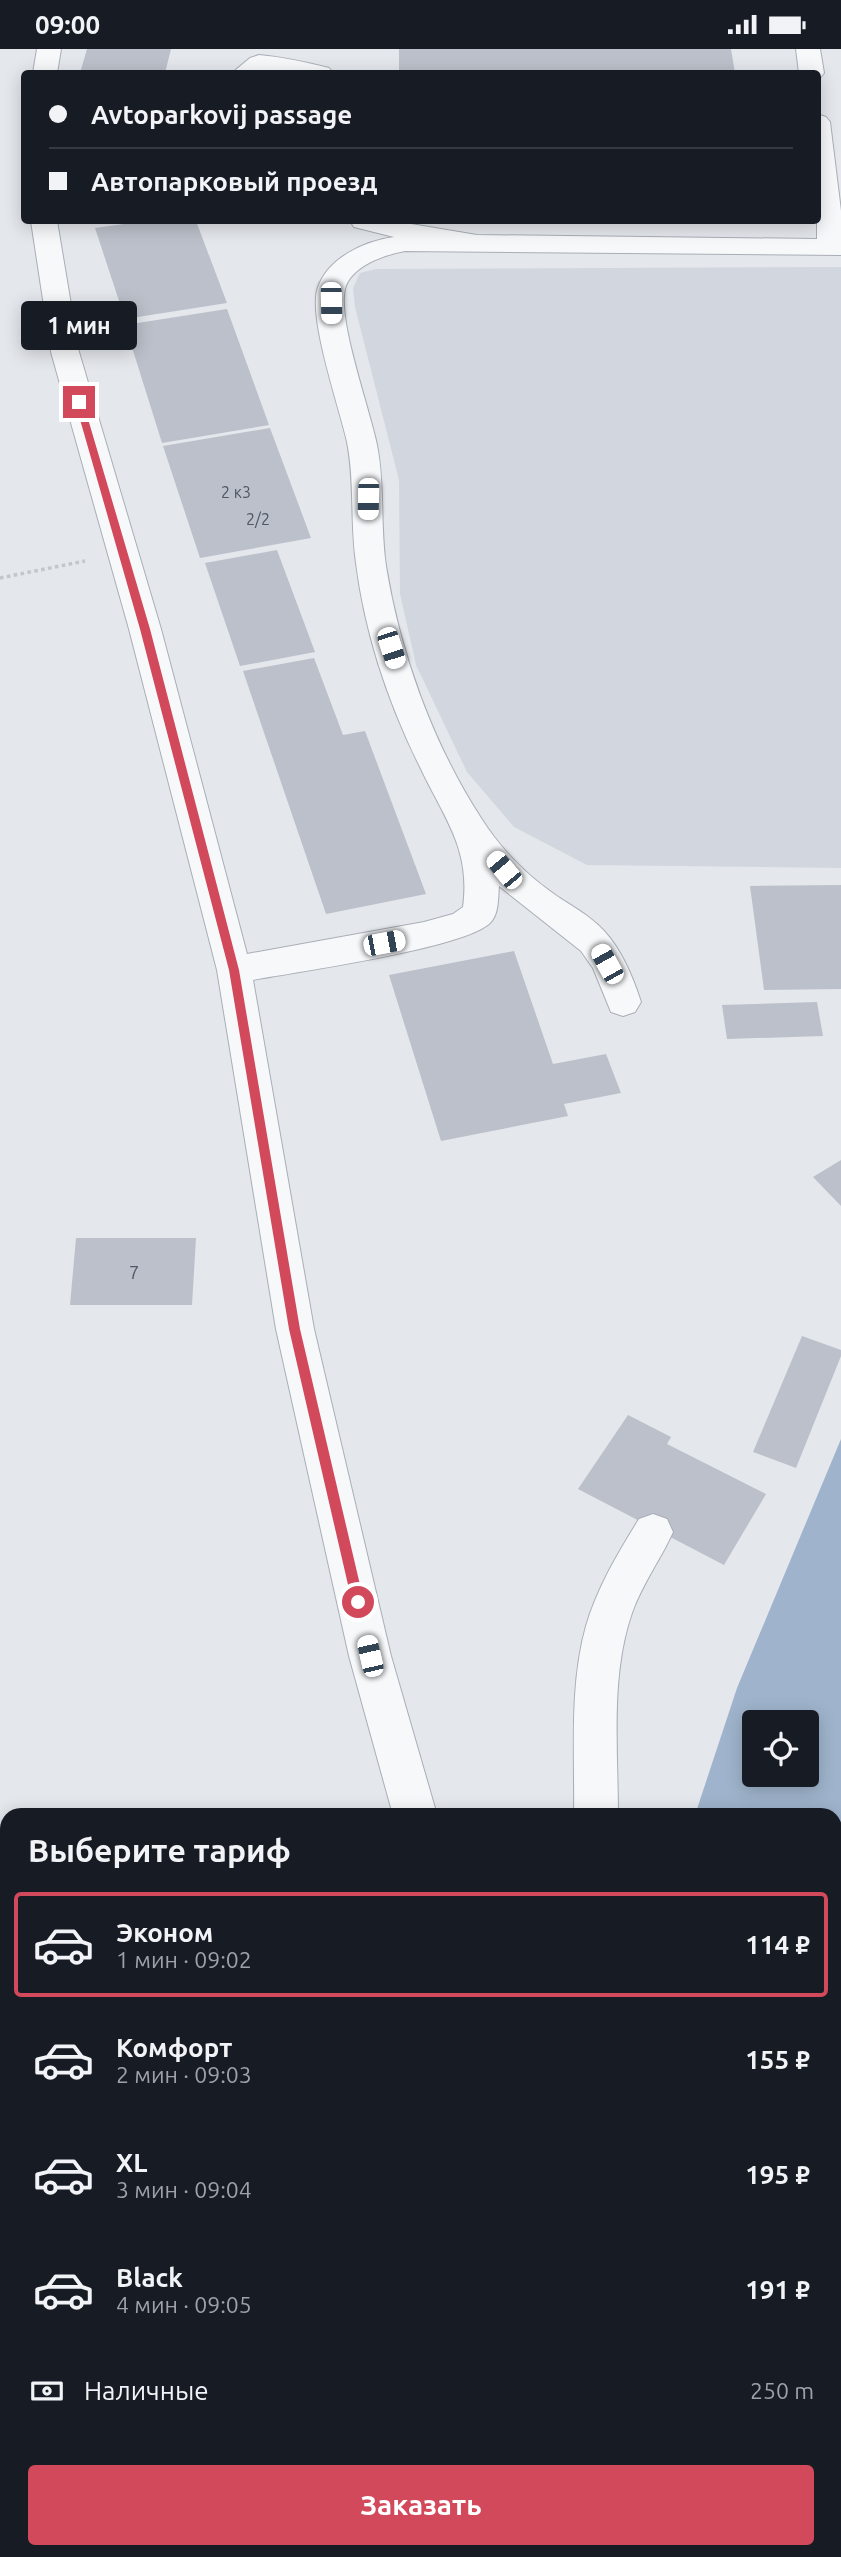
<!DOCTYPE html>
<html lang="ru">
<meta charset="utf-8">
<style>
:root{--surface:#171b24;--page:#20242c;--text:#f1f3f6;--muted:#9ea1a6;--line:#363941;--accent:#d1495b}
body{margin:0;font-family:Ubuntu,sans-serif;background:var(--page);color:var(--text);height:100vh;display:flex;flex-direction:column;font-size:26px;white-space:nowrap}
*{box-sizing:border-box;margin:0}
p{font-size:23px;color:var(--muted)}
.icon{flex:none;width:38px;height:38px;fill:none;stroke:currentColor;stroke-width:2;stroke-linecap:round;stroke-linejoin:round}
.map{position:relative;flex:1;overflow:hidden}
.sheet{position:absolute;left:0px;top:1759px;width:842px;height:751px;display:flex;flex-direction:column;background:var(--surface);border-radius:21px 21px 0 0;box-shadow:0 4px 18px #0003}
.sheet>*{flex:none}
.guide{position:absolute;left:21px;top:21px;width:800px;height:154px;border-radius:7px;box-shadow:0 4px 18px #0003;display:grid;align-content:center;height:154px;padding:0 28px;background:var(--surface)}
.controls{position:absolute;left:742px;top:1661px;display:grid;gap:14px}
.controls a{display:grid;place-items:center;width:77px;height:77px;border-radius:7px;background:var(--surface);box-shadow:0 4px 18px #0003;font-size:35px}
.end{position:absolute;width:32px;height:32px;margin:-16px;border:9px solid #d1495b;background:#fff;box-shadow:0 0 0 4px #fff}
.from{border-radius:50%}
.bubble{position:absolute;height:49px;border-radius:7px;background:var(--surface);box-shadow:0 4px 18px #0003;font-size:23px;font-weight:600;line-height:49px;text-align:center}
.car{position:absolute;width:21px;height:42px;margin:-21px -10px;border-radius:9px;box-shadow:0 0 5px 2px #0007;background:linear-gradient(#fff 24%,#345 0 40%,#fff 0 76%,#345 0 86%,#fff 0)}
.guide b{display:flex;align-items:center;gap:24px;height:66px;font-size:26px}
.guide b+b{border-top:2px solid var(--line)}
.guide i{width:18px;height:18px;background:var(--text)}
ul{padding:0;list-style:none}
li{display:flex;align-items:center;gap:21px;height:105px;margin:0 14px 10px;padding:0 14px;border:4px solid transparent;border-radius:7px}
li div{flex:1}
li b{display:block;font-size:26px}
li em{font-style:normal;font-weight:600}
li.on{border-color:var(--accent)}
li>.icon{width:63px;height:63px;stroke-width:1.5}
h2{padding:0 28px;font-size:32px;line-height:84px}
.pay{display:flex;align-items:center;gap:18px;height:77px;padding:0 28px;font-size:26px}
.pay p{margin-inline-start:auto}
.action{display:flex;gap:14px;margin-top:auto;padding:14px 28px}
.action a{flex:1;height:80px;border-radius:7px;background:var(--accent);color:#fff;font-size:28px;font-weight:600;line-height:80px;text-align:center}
.status{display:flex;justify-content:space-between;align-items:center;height:49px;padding:0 35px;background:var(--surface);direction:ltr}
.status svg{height:19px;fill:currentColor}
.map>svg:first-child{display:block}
.built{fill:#d2d6de}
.green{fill:#c9d6c5}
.water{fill:#9fb4cc;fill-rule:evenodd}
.building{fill:#bbc0ca}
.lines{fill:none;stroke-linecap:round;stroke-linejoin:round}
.minor-casing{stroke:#a9aeb7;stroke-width:2}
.path{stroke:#c2c5cb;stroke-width:3.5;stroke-dasharray:3.5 3.5;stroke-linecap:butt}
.minor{fill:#f7f8fa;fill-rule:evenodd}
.route{fill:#d1495b}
.labels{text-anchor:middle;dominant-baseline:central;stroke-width:7;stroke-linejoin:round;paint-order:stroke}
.far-number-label{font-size:16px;fill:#4f5766}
.number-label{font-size:18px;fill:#4f5766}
</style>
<div class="status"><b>09:00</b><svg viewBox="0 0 49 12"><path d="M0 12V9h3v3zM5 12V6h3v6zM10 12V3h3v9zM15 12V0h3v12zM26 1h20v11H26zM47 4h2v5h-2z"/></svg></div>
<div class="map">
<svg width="841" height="2508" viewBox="0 0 841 2508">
<rect width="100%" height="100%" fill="#e4e7ec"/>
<path class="built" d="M 841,218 L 841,819 L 587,816 L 514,778 L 467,723 L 416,616 L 400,545 L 399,431 L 355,258 L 353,239 L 360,224 L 376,220 Z"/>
<path class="green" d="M 102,2503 L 102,2502 L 405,2503 L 403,2508 L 102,2508 Z"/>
<path class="water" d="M 841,1390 L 841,2266 L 835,2258 L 835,1766 L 695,1766 L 737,1639 ZM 754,1673 L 807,1673 L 807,1726 L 754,1726 Z"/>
<path class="building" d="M 87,0 L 171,0 L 165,24 L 80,24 Z
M 399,0 L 731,0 L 735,24 L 399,24 Z
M 146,172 L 196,172 L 227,254 L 125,270 L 95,179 Z
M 227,260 L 269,376 L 162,394 L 125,276 Z
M 270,379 L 311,489 L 200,509 L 163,397 Z
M 277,501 L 315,603 L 240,617 L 205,514 Z
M 314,609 L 343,686 L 365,682 L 426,845 L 326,865 L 243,622 Z
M 841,836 L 841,940 L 764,941 L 750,837 Z
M 514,902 L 553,1015 L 606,1005 L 621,1044 L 564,1055 L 568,1067 L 441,1092 L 389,926 Z
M 817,953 L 823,987 L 727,990 L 722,956 Z
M 841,1111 L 841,1157 L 813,1128 Z
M 76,1189 L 196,1189 L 192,1256 L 70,1256 Z
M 802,1287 L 841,1301 L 841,1307 L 796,1419 L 753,1403 Z
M 628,1366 L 671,1388 L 667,1395 L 766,1445 L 724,1516 L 578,1440 Z"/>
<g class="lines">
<g class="minor-casing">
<path id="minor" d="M 37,0 L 61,0 L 57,24 L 33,24 Z
M 796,0 L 820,0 L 824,24 L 820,29 L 817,30 L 817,24 L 799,24 Z
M 259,6 C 283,8 305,13 329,19 L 333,24 L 264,22 L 261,24 L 232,24 L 250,9 Z
M 817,65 L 826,68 L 830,73 L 841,162 L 841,206 L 405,202 C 384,206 351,217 345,240 C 337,270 370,361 377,396 C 385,436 380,477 386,517 C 400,604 433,695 481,769 C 500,799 525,825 554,845 C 571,857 591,867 605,883 C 622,902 633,928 641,953 L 635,963 L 623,967 L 611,963 L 593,919 L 581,902 L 499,837 C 498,848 499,864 491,873 C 468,899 295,923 253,931 L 314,1280 L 391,1607 L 437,1766 L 393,1766 L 349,1607 L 276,1280 L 217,921 L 129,580 L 51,303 L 31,172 L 57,172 L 79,303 L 161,580 L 247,905 L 424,873 L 453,865 L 463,858 C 471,800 444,769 421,720 C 389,656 365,585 356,514 C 350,474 355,433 347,393 C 340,360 307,267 318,238 C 329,208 365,192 394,188 L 354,178 L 350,172 L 393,172 L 477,186 L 817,190 Z
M 653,1465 L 667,1470 L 673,1483 C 661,1510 642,1535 632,1564 C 610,1627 618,1700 618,1766 L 574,1766 C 575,1704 569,1637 586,1577 C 597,1539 618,1504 639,1470 Z
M 7,2051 L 7,2102 L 0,2105 L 0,2054 Z
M 835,2490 L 841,2508 L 786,2508 L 784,2502 L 835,2502 Z"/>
</g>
<path class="path" d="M 0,529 L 85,512"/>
<use href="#minor" class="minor"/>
</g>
<path class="route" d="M 79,350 L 83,353 L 150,580 L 239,921 L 300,1280 L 364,1553 L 358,1558 L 352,1553 L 289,1280 L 229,921 L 140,580 L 75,353 Z"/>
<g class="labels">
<g class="far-number-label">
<text x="236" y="443">2 к3</text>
<text x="258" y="470">2/2</text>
</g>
<g class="number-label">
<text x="134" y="1223">7</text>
</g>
</g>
</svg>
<div class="controls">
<a><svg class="icon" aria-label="locate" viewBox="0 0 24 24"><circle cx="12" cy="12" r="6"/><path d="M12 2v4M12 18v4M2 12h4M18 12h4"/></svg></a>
</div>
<i class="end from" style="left:358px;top:1553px"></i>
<i class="end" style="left:79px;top:353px"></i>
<div class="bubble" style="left:21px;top:252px;width:116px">1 мин</div>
<i class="car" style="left:331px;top:254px;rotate:179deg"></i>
<i class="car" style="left:368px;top:450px;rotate:181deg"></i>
<i class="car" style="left:391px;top:599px;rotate:162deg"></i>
<i class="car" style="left:504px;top:821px;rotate:320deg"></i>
<i class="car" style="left:384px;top:894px;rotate:79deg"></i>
<i class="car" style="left:607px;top:915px;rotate:331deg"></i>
<i class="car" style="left:370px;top:1607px;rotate:347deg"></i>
<div class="guide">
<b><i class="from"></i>Avtoparkovij passage</b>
<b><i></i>Автопарковый проезд</b>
</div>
<section class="sheet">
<h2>Выберите тариф</h2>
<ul>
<li class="on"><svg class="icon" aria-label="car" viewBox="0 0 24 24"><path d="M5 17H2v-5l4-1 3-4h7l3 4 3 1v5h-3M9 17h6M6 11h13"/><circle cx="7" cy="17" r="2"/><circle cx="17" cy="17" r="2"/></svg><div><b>Эконом</b><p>1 мин · 09:02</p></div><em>114 ₽</em></li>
<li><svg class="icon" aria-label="car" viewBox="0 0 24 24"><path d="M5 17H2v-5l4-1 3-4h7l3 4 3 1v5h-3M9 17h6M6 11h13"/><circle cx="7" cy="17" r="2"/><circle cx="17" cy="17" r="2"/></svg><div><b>Комфорт</b><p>2 мин · 09:03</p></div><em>155 ₽</em></li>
<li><svg class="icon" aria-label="car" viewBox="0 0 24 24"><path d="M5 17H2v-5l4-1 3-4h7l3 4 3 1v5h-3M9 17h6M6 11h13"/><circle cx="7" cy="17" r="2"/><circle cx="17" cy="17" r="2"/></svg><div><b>XL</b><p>3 мин · 09:04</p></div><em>195 ₽</em></li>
<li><svg class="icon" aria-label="car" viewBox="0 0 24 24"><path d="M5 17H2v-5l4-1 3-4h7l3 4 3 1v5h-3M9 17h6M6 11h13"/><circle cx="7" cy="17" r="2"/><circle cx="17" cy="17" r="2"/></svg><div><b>Black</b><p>4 мин · 09:05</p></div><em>191 ₽</em></li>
</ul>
<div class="pay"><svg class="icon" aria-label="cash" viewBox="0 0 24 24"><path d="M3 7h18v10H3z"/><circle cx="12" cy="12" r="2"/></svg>Наличные<p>250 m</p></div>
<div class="action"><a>Заказать</a></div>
</section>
</div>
